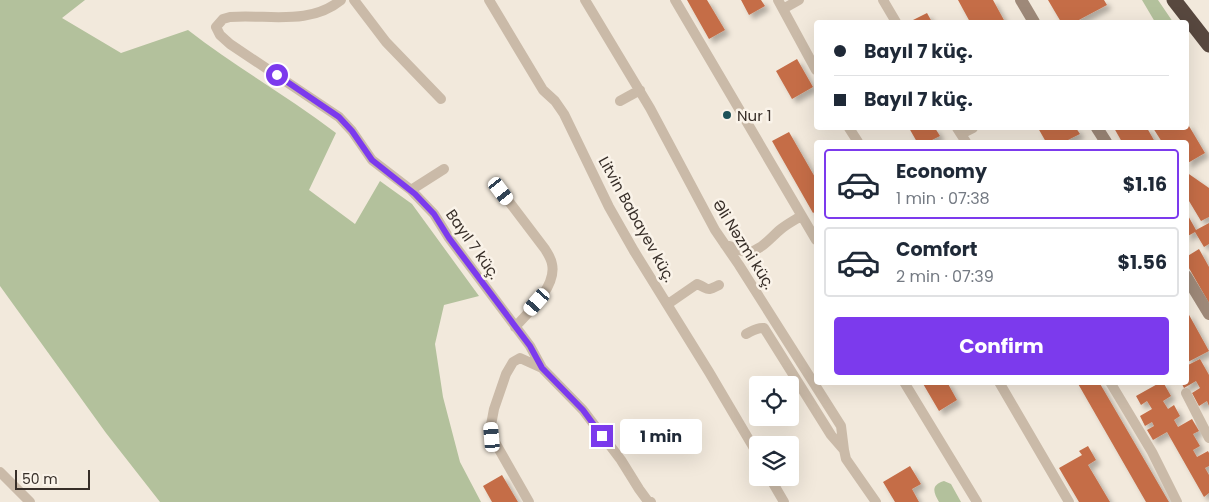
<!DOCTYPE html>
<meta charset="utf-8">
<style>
:root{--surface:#fff;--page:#f6f6f7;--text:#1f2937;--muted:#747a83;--line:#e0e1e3;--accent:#7c3aed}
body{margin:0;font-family:Poppins,sans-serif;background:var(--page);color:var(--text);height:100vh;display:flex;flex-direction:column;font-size:19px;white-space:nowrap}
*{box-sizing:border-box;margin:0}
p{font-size:16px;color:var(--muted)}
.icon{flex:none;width:28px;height:28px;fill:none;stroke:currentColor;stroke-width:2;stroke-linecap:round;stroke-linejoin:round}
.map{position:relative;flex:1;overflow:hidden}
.sheet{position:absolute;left:814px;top:140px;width:375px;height:245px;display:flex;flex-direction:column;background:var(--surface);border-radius:5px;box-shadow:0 5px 20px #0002}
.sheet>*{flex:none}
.hud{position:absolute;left:814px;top:20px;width:375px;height:110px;border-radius:5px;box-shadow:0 5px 20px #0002;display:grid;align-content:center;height:110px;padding:0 20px;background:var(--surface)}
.buttons{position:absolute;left:749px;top:376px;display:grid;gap:10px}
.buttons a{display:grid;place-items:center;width:50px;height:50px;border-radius:5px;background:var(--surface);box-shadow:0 5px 20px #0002;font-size:25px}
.scale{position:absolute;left:15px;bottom:12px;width:75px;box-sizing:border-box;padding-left:5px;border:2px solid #372e28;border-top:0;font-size:14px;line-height:18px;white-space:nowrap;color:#372e28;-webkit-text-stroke:4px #faf3e9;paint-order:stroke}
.end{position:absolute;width:22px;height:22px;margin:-11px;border:6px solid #7c3aed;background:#fff;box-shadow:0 0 0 2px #fff}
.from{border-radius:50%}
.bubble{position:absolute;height:35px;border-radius:5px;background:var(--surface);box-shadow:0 5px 20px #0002;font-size:16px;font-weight:700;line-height:35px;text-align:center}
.car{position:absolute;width:15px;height:30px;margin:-15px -8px;border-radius:6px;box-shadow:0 0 4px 1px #0007;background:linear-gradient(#fff 24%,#345 0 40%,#fff 0 76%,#345 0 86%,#fff 0)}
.hud b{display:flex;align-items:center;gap:18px;height:48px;font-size:19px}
.hud b+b{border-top:1px solid var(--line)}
.hud i{width:12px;height:12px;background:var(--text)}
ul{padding:9px 0 0;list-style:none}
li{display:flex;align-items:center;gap:15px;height:70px;margin:0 10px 8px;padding:0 10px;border:2px solid var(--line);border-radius:5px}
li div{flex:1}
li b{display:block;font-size:19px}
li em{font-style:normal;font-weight:700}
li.current{border-color:var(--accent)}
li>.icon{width:45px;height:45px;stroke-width:1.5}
.action{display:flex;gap:10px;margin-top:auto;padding:10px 20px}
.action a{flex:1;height:58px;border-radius:5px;background:var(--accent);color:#fff;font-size:20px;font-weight:700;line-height:58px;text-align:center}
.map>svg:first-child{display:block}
.green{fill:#b3c19c}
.building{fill:#c56d47;filter:url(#shadow)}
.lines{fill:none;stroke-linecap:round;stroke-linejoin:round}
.street{stroke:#cabaa8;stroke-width:10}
.secondary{stroke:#9e8979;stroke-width:12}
.highway{stroke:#58483f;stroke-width:15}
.route{stroke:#7c3aed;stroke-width:6}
.poi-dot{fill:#1e5158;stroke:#faf3e9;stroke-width:2}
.labels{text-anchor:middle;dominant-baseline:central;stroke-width:5;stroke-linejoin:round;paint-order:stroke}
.poi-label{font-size:15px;fill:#372e28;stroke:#faf3e9;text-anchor:start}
.street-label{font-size:15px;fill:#372e28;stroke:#faf3e9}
</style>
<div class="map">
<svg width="1209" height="502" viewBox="0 0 1209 502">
<defs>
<filter id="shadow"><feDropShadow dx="4.5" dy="4.5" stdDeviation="2.5" flood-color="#0004"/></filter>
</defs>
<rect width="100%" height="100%" fill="#f2e9dc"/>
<path class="green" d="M 0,0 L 85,0 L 62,18 L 121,53 L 188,30 C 235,67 288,96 336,133 L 309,190 L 355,224 L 380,181 L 412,204 L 479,296 L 444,305 L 435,344 L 443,397 L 460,462 L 481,502 L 160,502 L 106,433 L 0,286 Z
M 1142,0 L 1158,0 L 1173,22 L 1155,22 Z
M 944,481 L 951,484 L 961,502 L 939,502 C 933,492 931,485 944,481 Z"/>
<path class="building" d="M 687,0 L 707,0 L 725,30 L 709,39 Z
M 741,0 L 761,0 L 765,6 L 749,15 Z
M 958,0 L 993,0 L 1005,22 L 970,22 Z
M 1048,0 L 1104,0 L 1107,5 L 1075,22 L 1061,22 Z
M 927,13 L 932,22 L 909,22 Z
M 797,59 L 813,87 L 792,99 L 776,71 Z
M 1186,121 L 1205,153 L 1186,164 L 1186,142 L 1162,142 L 1153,128 L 1186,128 Z
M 909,128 L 935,128 L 940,136 L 928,142 L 917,142 Z
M 1038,128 L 1076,128 L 1080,134 L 1064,142 L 1046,142 Z
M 1114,128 L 1147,128 L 1155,142 L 1122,142 Z
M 789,132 L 816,179 L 816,211 L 813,213 L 772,141 Z
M 1186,172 L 1209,188 L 1209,217 L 1201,221 L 1186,196 Z
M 1186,212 L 1196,230 L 1209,223 L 1209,244 L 1204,247 L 1195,232 L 1186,237 Z
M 1199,249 L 1209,267 L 1209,303 L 1186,263 L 1186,257 Z
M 1188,313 L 1209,351 L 1186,363 L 1186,314 Z
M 1200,359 L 1209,375 L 1209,406 L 1207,401 L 1199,406 L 1192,393 L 1200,388 L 1196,381 L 1184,388 L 1181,382 L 1186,382 L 1186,366 Z
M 922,382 L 947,382 L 957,400 L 939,411 Z
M 1077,382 L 1099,382 L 1169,502 L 1146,502 Z
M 1161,382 L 1163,382 L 1171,396 L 1163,401 L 1168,409 L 1174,405 L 1180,416 L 1174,420 L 1178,427 L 1192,419 L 1199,431 L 1193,434 L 1200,446 L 1193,450 L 1197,457 L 1208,451 L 1209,453 L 1209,466 L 1205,468 L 1209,475 L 1209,493 L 1204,497 L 1167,432 L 1153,440 L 1147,430 L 1154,426 L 1152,422 L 1145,426 L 1140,416 L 1152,409 L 1147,401 L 1141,405 L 1136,396 Z
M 1088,446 L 1096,460 L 1088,465 L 1110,502 L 1079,502 L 1059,468 L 1082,455 L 1079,451 Z
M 910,466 L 921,484 L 912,489 L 919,502 L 895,502 L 883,482 Z
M 502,475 L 518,502 L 492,502 L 483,486 Z"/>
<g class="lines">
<path class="street" d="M 341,0 C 309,26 268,14 230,17 L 223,19 L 216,27 L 220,35 L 230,44 L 339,117 L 352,131 L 372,160 L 411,190 L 434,214 L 449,238 L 530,346 L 542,368 L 583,410 L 621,460 L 639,489 L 647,500 L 651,502
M 354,0 L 386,42 L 441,99
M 489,0 L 543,90 L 555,101 L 564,114 L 609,207 L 634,251 L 709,372 L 758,455
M 585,0 L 650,108 L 715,230 L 739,265 L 841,426 L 844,450 L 846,459 L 876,502
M 675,0 L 816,240
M 778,0 L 816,70
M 883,0 L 896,22
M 783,9 L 799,0
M 620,101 L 640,90
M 849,128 L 858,142
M 957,128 L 966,142
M 961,134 L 973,128
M 411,190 L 444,169
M 501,191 L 545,249 C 548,254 551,258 552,264 C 557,286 529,312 515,327
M 725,245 C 733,246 740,252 748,252 C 762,250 771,237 781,229 C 787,224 795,220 801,216
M 668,304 L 697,284 C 710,289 705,292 719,285
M 746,334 C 752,331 757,327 764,328 L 831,435 L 844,450
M 904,382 L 977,502
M 999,382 L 1069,502
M 1110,382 L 1152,452 L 1177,502
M 1186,393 L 1209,438
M 0,472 L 30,502
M 770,478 L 784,502
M 529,502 L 492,437 L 491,425 L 494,409 L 506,374 L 513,362 L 520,358 L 542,368"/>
<path class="secondary" d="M 1021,0 L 1034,22
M 1097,128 L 1106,142
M 1186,276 L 1209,314"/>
<path class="highway" d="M 1174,0 L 1209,45"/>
</g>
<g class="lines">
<path class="route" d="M 277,75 L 339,117 L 352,131 L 372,160 L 415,194 L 434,214 L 449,238 L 530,346 L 542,368 L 583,410 L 602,436"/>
</g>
<circle class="poi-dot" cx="727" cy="115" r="5"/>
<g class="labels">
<g class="poi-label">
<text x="737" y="115">Nur 1</text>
</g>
<g class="street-label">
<text transform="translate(637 219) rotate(61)">Litvin Babayev küç.</text>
<text transform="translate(473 244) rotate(55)">Bayıl 7 küç.</text>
<text transform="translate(744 244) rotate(58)">Əli Nəzmi küç.</text>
</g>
</g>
</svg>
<div class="buttons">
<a><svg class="icon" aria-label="locate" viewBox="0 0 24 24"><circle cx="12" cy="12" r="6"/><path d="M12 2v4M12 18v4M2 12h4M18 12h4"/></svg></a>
<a><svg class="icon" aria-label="layers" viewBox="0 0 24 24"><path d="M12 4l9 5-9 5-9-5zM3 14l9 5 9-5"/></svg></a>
</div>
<div class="scale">50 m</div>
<i class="end from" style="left:277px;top:75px"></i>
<i class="end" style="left:602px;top:436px"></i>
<div class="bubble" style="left:620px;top:419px;width:82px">1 min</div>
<i class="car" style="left:501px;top:191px;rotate:143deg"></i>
<i class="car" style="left:537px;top:302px;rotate:221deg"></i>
<i class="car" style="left:492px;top:437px;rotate:355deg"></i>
<div class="hud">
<b><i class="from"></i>Bayıl 7 küç.</b>
<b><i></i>Bayıl 7 küç.</b>
</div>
<section class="sheet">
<ul>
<li class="current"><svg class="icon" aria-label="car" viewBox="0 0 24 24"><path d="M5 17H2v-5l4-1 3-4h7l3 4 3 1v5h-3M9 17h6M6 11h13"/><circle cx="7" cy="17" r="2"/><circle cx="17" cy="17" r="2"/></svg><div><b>Economy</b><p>1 min · 07:38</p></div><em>$1.16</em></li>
<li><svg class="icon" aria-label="car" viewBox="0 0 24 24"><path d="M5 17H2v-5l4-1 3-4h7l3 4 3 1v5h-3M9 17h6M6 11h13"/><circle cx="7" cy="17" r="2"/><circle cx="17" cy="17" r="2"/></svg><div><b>Comfort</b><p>2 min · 07:39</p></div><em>$1.56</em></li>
</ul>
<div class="action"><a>Confirm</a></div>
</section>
</div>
